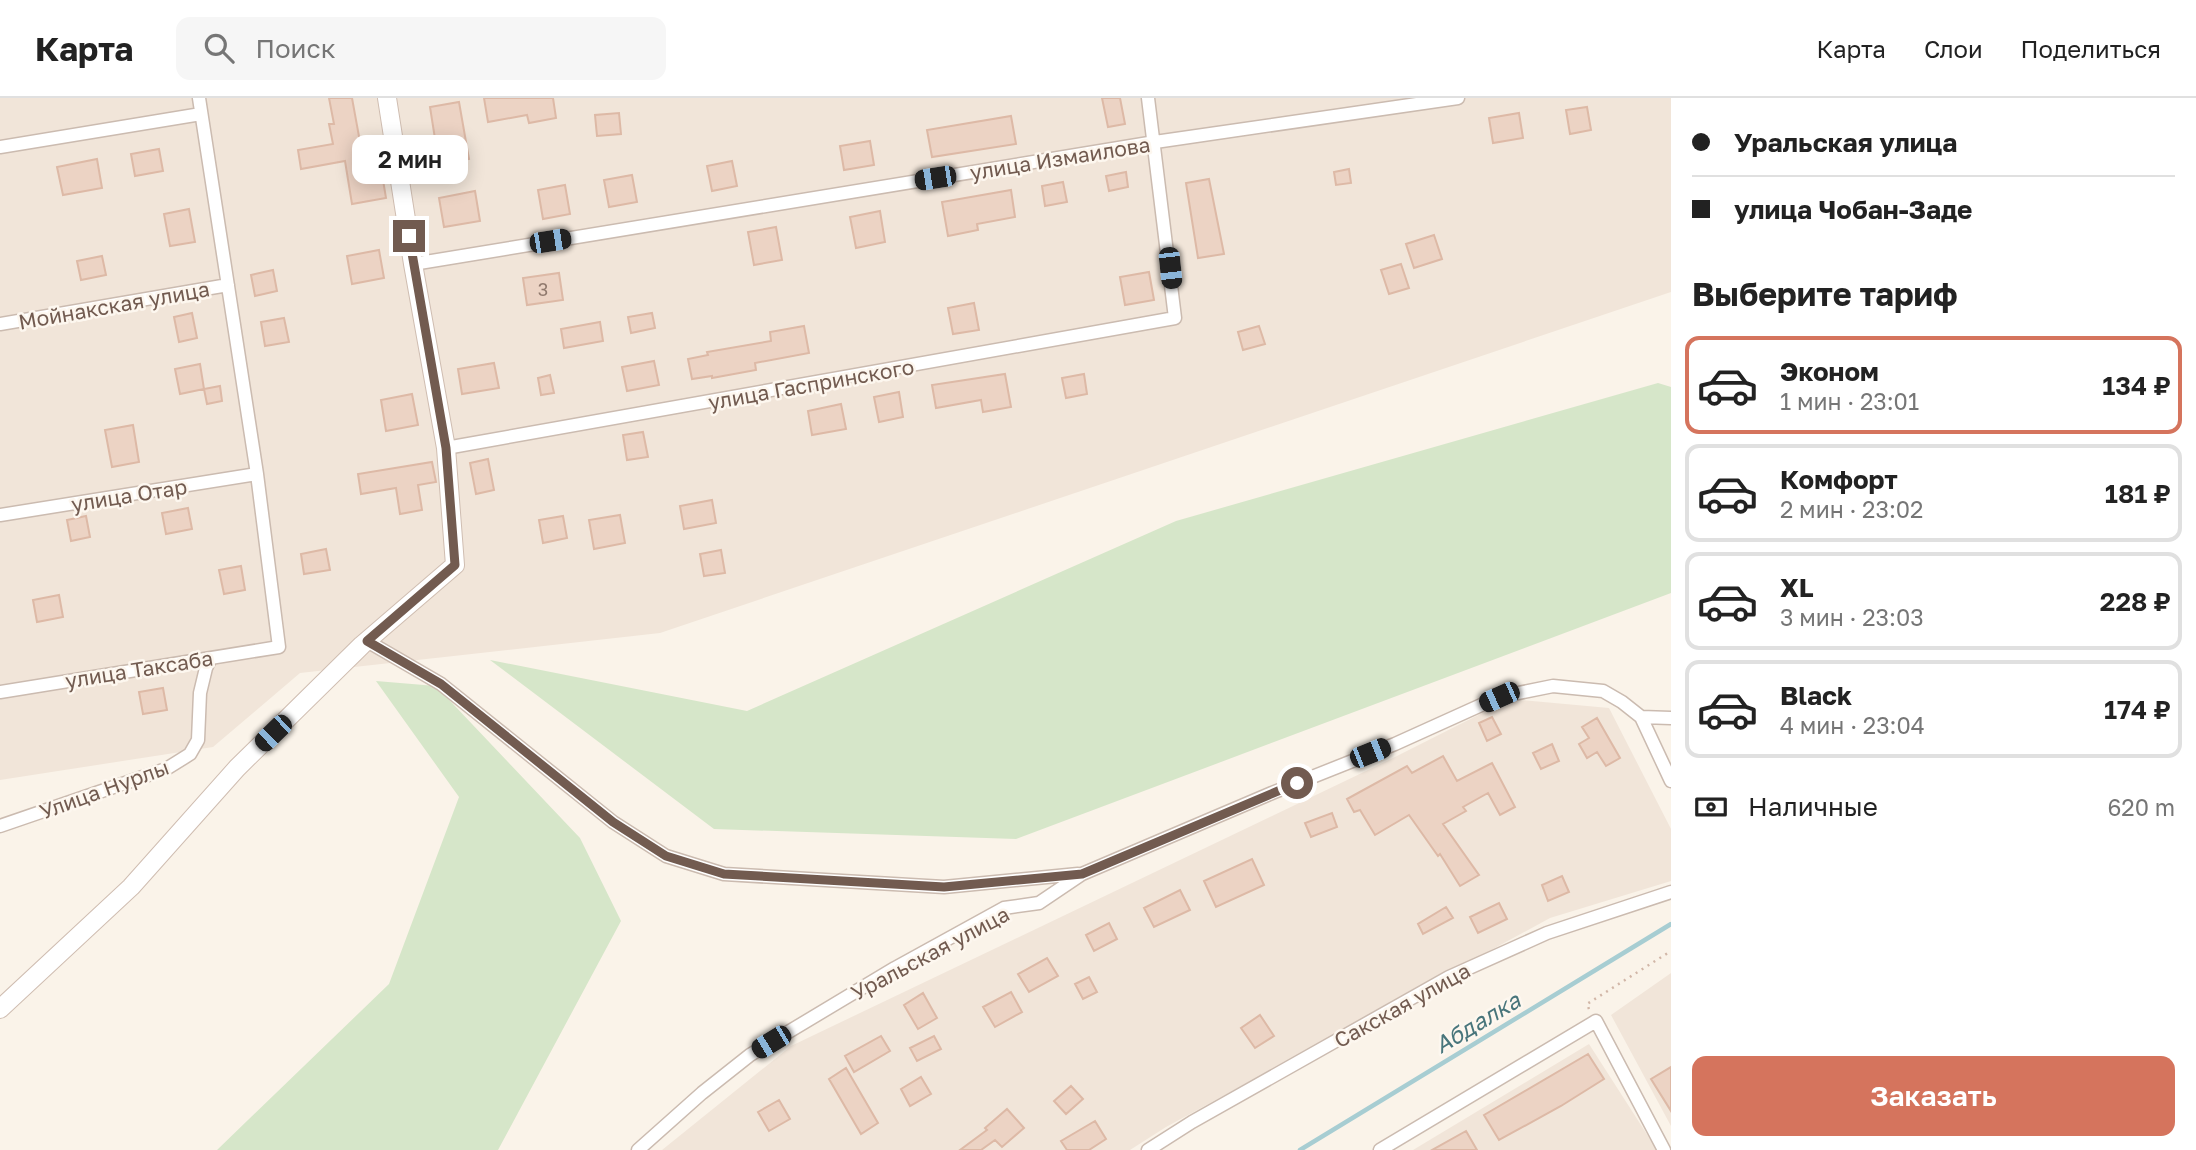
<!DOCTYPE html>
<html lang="ru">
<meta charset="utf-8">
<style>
:root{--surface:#fff;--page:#f6f6f6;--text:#222;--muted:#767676;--line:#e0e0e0;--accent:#d5745d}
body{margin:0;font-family:"Golos Text",sans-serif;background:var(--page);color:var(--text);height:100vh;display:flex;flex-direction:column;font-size:26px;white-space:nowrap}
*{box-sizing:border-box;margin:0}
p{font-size:23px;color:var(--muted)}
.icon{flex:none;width:38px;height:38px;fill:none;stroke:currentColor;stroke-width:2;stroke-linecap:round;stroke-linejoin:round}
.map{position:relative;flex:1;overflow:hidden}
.details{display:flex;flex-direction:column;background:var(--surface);width:525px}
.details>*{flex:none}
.banner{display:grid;align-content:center;height:154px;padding:0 21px;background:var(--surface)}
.end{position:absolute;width:32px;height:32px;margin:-16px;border:9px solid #725b50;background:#fff;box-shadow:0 0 0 4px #fff}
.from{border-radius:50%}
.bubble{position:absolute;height:49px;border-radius:14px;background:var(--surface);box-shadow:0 4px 18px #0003;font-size:23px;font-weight:600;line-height:49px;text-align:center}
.car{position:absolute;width:21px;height:42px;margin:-21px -10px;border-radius:9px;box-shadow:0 0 5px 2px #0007;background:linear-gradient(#222 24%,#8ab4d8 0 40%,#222 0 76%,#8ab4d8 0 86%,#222 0)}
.banner b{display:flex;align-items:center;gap:24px;height:66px;font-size:26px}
.banner b+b{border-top:2px solid var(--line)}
.banner i{width:18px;height:18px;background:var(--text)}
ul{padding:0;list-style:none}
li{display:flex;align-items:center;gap:21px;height:98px;margin:0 14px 10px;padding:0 7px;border:4px solid var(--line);border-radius:14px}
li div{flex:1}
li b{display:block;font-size:26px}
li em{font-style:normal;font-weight:600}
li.on{border-color:var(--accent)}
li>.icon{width:63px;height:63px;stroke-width:1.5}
h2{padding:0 21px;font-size:32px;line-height:84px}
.pay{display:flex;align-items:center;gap:18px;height:77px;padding:0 21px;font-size:26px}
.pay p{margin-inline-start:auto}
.button{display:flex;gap:14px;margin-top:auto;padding:14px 21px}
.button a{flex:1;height:80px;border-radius:14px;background:var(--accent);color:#fff;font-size:28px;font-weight:600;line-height:80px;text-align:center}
header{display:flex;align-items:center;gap:42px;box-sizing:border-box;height:98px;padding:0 35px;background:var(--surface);border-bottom:2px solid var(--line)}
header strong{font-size:33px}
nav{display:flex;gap:38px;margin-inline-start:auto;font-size:24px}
.search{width:490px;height:63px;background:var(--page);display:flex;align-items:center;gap:18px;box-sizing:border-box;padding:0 24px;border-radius:14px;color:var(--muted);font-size:26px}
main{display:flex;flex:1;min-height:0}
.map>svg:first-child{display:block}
.residential{fill:#f1e5d9}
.green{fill:#d6e6c9}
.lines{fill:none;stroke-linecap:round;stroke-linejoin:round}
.stream{stroke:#a7cdd2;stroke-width:4.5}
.building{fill:#ecd3c4;stroke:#ddb9a6;stroke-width:2}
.street-casing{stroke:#cbbbb0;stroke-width:15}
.secondary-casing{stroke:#cfbdb1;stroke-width:20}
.path{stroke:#d1b6a7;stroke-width:2.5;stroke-dasharray:2 5;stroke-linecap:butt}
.street{stroke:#fff;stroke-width:12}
.secondary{stroke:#fff;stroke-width:18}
.route{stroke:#725b50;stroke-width:9}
.labels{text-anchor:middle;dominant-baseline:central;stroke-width:5;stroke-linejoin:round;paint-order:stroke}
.number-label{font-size:18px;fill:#90796d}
.street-label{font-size:21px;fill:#725b50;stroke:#fdf7ef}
.water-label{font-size:23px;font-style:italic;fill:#48757b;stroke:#fdf7ef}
</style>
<header>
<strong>Карта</strong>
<div class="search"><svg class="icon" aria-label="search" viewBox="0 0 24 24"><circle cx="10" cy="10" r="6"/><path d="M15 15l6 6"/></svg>Поиск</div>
<nav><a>Карта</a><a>Слои</a><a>Поделиться</a></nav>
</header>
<main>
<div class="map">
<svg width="1671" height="1052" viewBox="0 0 1671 1052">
<rect width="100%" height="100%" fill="#faf3e9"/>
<path class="residential" d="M 0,0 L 1671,0 L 1671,194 L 660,535 L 300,575 L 213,649 L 0,682 Z
M 1510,601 L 1609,610 L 1671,731 L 1671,783 L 1550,820 L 1166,1029 L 1130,1052 L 662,1052 L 791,948 L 1391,661 Z
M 1671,875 L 1671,1028 L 1611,917 Z
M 1589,946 L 1657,1052 L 1413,1052 Z"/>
<path class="green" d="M 1658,285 L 1671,289 L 1671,495 L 1016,741 L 714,731 L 490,562 L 747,613 L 1176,423 Z
M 376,583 L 436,588 L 580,740 L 621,823 L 498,1052 L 217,1052 L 389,886 L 459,699 Z"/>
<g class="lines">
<path class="stream" d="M 1300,1052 L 1671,826"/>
</g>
<path class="building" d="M 329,0 L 352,0 L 364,66 L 380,64 L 386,100 L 352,106 L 345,63 L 301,71 L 298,52 L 333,46 L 329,26 L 334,26 Z
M 484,0 L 553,0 L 556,20 L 529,25 L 527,17 L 488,24 Z
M 1102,0 L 1120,0 L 1125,26 L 1108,29 Z
M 459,4 L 469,61 L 439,66 L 430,9 Z
M 1587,9 L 1591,32 L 1570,36 L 1566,12 Z
M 619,15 L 621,36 L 597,38 L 595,17 Z
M 1519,15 L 1523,40 L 1493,45 L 1489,20 Z
M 1011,18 L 1016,46 L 932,59 L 927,32 Z
M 870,43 L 874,67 L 844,72 L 840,48 Z
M 159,51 L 163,73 L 135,78 L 131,56 Z
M 97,61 L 102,90 L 63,97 L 57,69 Z
M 732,63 L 737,88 L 712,93 L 707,68 Z
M 1349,71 L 1351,85 L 1336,87 L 1334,74 Z
M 1126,74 L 1128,89 L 1109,93 L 1106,78 Z
M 632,77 L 637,104 L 609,109 L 604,82 Z
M 1209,81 L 1224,156 L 1198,160 L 1186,85 Z
M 1063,84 L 1067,104 L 1045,108 L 1042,88 Z
M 565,87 L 570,116 L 543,121 L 538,92 Z
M 1011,92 L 1015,119 L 977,126 L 978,132 L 948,138 L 942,104 Z
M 475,93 L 480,123 L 444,129 L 439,100 Z
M 189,111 L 195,144 L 170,148 L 164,116 Z
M 880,113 L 885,144 L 856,150 L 850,119 Z
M 776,129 L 782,162 L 754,167 L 748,134 Z
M 1434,137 L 1442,161 L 1414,170 L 1406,146 Z
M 379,152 L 384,180 L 352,186 L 347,158 Z
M 102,158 L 106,177 L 81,182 L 77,163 Z
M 1401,166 L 1409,190 L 1389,196 L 1381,172 Z
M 273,172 L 277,193 L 255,198 L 251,177 Z
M 1149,174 L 1154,202 L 1125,207 L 1120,179 Z
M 559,175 L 563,202 L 527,207 L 523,180 Z
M 974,205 L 979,232 L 953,236 L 948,210 Z
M 192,215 L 197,240 L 179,244 L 174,219 Z
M 652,215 L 655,230 L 631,235 L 628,219 Z
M 284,220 L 289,244 L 265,248 L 261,224 Z
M 600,224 L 603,243 L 564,250 L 561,231 Z
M 804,228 L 809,255 L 755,265 L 756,272 L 712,280 L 712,278 L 692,281 L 688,261 L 708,257 L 707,254 L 771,243 L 770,234 Z
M 1259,228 L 1265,246 L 1243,252 L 1238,234 Z
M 654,263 L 659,287 L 627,293 L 622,269 Z
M 494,265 L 499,290 L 462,296 L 458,271 Z
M 200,266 L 204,291 L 180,296 L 175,271 Z
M 1005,276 L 1011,309 L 983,314 L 981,302 L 936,310 L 932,287 Z
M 1084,276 L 1087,296 L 1066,300 L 1062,280 Z
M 550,277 L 554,295 L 541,297 L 538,280 Z
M 220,288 L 222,303 L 207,306 L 204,291 Z
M 899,294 L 903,319 L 879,324 L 874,299 Z
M 412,296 L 418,327 L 386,333 L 381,302 Z
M 841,306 L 846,331 L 812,337 L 808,313 Z
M 133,327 L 139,364 L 112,369 L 105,332 Z
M 643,334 L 648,359 L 627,362 L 623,337 Z
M 488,361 L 494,392 L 476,396 L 470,365 Z
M 432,364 L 436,384 L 418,387 L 422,412 L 400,416 L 396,390 L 361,396 L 358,376 Z
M 712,402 L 716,425 L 684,431 L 680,408 Z
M 188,410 L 192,431 L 166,436 L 162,415 Z
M 620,417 L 625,445 L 594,451 L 589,422 Z
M 86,418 L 90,439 L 71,443 L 67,422 Z
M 563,418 L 567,440 L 543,445 L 539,422 Z
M 326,451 L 330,472 L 304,476 L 301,456 Z
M 721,452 L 725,475 L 704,478 L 700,456 Z
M 241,468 L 245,492 L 224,496 L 219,472 Z
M 59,497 L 63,519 L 37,524 L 33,502 Z
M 163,590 L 167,612 L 143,616 L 139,594 Z
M 1492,619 L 1501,636 L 1487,643 L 1479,625 Z
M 1597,620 L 1620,660 L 1606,668 L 1597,654 L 1587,660 L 1579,646 L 1589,640 L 1582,629 Z
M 1552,646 L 1559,663 L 1541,671 L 1533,655 Z
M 1443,658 L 1457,683 L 1492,665 L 1515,709 L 1500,717 L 1488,695 L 1463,709 L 1466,713 L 1443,726 L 1479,777 L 1460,788 L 1440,756 L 1438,758 L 1409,717 L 1375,737 L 1360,712 L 1354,714 L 1347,701 L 1407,668 L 1412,675 Z
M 1332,715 L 1337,729 L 1311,739 L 1305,725 Z
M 1252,761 L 1264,787 L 1216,809 L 1204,783 Z
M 1562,778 L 1569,794 L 1548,803 L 1542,787 Z
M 1180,792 L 1190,812 L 1154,829 L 1144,810 Z
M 1499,805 L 1507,821 L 1478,835 L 1470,819 Z
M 1446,809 L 1453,820 L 1423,836 L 1418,826 Z
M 1109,825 L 1117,841 L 1094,853 L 1086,837 Z
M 1047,860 L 1058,878 L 1029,894 L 1018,876 Z
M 1089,879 L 1097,894 L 1083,901 L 1075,886 Z
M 1011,894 L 1022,914 L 995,929 L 983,909 Z
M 923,895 L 937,920 L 918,931 L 904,907 Z
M 1260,917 L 1274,938 L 1255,950 L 1241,930 Z
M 881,938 L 890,953 L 854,974 L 845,958 Z
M 934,938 L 941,951 L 917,963 L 910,950 Z
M 1588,956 L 1604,981 L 1561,1008 L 1499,1042 L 1484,1017 Z
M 1671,969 L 1671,1013 L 1651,981 Z
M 846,970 L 878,1025 L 861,1036 L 829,981 Z
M 921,979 L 931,996 L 910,1008 L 901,991 Z
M 1071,988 L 1083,1001 L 1066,1016 L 1054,1003 Z
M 779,1002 L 790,1021 L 769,1033 L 758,1014 Z
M 1007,1011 L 1024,1030 L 1002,1049 L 995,1042 L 981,1052 L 960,1052 L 987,1032 L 985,1030 Z
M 1095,1023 L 1106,1041 L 1089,1052 L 1067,1052 L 1061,1043 Z
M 1466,1033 L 1477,1052 L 1432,1052 Z"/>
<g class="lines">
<g class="street-casing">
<path id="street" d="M 0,49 L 201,16
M 413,166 L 1155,44 L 1458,0
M 0,226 L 228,187
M 446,350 L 1175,220 L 1148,0
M 0,417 L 257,376
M 367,543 L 441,586 L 613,724 L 666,758 L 724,776 L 944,789 L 1078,776
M 0,594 L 279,549 L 257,376 L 199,0
M 1641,619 L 1671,620
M 0,728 L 166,671 L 190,656 L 198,642 L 200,595 L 206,570 L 211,560
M 638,1052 L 702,995 L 750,957 L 895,870 L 1004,810 L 1039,805 L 1082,776 L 1272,695 L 1395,646 L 1499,599 L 1553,588 L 1603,593 L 1622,604 L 1641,619 L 1671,683
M 1148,1052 L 1192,1024 L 1449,879 L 1547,835 L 1671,794
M 1380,1052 L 1596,923 L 1664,1052"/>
</g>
<g class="secondary-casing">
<path id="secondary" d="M 0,911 L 131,789 L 237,670 L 362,547 L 455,467 L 446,350 L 413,166 L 387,0"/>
</g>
<path class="path" d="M 1589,911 L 1587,906 L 1671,853"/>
<use href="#street" class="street"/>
<use href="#secondary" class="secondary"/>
</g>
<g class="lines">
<path class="route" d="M 409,138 L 446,350 L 455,467 L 367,543 L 441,586 L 613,724 L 666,758 L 724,776 L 944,789 L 1082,776 L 1297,685"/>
</g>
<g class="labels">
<g class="number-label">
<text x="543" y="191">3</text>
</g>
<g class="street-label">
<text transform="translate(1060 60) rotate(-9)">улица Измаилова</text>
<text transform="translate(114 207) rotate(-10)">Мойнакская улица</text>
<text transform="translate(811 286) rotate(-10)">улица Гаспринского</text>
<text transform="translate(129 397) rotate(-9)">улица Отар</text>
<text transform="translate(139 571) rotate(-9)">улица Таксаба</text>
<text transform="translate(104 691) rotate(-20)">Улица Нурлы</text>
<text transform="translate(930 855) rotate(-28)">Уральская улица</text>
<text transform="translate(1402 907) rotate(-29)">Сакская улица</text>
</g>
<g class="water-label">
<text transform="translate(1477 924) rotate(-31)">Абдалка</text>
</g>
</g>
</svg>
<i class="end from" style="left:1297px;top:685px"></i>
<i class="end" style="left:409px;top:138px"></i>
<div class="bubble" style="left:352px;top:37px;width:116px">2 мин</div>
<i class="car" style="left:935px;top:80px;rotate:261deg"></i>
<i class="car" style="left:550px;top:143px;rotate:81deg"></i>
<i class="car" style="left:1170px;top:170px;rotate:174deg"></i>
<i class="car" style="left:1499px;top:599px;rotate:246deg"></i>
<i class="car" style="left:273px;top:635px;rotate:226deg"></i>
<i class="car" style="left:1370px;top:655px;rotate:68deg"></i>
<i class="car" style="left:771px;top:944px;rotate:239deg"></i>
</div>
<section class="details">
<div class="banner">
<b><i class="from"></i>Уральская улица</b>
<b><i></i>улица Чобан-Заде</b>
</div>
<h2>Выберите тариф</h2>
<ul>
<li class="on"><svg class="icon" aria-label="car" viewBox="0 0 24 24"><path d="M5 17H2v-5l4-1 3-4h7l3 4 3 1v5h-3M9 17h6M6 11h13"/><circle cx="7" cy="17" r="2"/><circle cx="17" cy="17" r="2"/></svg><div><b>Эконом</b><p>1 мин · 23:01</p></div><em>134 ₽</em></li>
<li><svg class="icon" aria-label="car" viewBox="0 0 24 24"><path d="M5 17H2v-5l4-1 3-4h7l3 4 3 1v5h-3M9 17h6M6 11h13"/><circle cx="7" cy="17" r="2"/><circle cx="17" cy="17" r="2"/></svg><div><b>Комфорт</b><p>2 мин · 23:02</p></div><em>181 ₽</em></li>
<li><svg class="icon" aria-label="car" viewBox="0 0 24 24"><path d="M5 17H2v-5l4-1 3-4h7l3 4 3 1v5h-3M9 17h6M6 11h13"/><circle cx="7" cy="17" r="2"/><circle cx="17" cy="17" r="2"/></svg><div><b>XL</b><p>3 мин · 23:03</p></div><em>228 ₽</em></li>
<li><svg class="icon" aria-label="car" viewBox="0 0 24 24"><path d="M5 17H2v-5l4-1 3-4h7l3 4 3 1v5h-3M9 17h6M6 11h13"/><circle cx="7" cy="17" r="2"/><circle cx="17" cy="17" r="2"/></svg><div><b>Black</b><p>4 мин · 23:04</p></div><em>174 ₽</em></li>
</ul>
<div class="pay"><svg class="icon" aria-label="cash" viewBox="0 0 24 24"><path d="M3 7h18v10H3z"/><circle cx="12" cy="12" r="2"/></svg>Наличные<p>620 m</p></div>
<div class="button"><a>Заказать</a></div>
</section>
</main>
